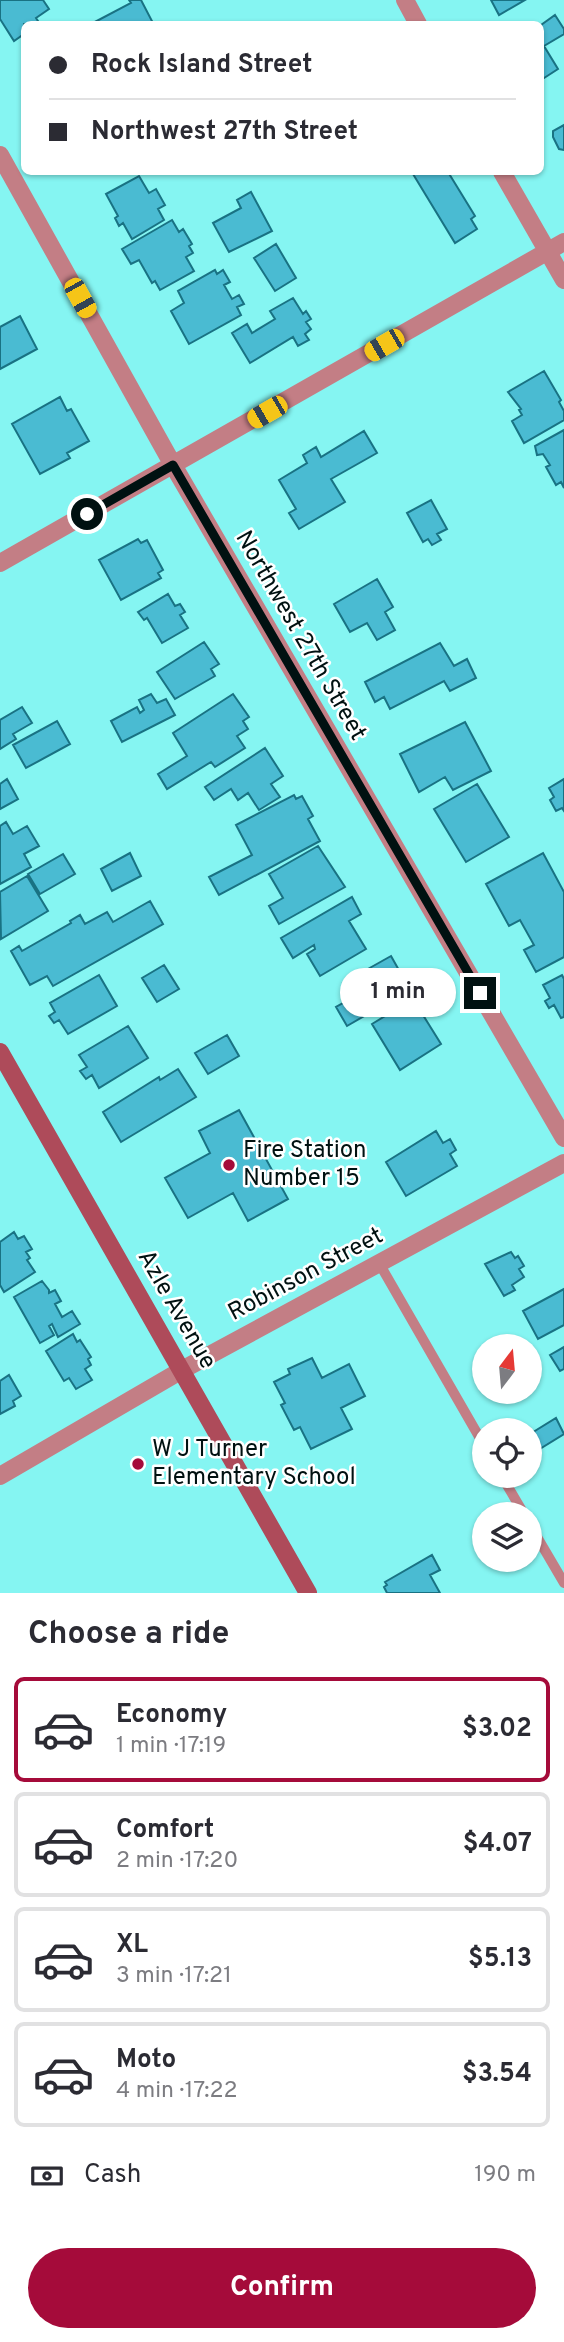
<!DOCTYPE html>
<meta charset="utf-8">
<style>
:root{--surface:#fff;--page:#f7f7f7;--text:#2b2b33;--muted:#7c7c81;--line:#e1e1e2;--accent:#a50b3a}
body{margin:0;font-family:Overpass,sans-serif;background:var(--page);color:var(--text);height:100vh;display:flex;flex-direction:column;font-size:26px;white-space:nowrap}
*{box-sizing:border-box;margin:0}
p{font-size:23px;color:var(--muted)}
.icon{flex:none;width:38px;height:38px;fill:none;stroke:currentColor;stroke-width:2;stroke-linecap:round;stroke-linejoin:round}
.map{position:relative;height:1593px;overflow:hidden}
.side{display:flex;flex-direction:column;background:var(--surface);flex:1}
.side>*{flex:none}
.banner{position:absolute;left:21px;top:21px;width:523px;height:154px;border-radius:10px;box-shadow:0 2px 5px #0004;display:grid;align-content:center;height:154px;padding:0 28px;background:var(--surface)}
.needle{width:46px;rotate:16deg}
.controls{position:absolute;left:472px;top:1334px;display:grid;gap:14px}
.controls a{display:grid;place-items:center;width:70px;height:70px;border-radius:50%;background:var(--surface);box-shadow:0 2px 5px #0004;font-size:35px}
.end{position:absolute;width:32px;height:32px;margin:-16px;border:9px solid #011;background:#fff;box-shadow:0 0 0 4px #fff}
.from{border-radius:50%}
.bubble{position:absolute;height:49px;border-radius:24px;background:var(--surface);box-shadow:0 2px 5px #0004;font-size:23px;font-weight:700;line-height:49px;text-align:center}
.car{position:absolute;width:21px;height:42px;margin:-21px -10px;border-radius:9px;box-shadow:0 0 5px 2px #0007;background:linear-gradient(#f5c518 24%,#345 0 40%,#f5c518 0 76%,#345 0 86%,#f5c518 0)}
.banner b{display:flex;align-items:center;gap:24px;height:66px;font-size:26px}
.banner b+b{border-top:2px solid var(--line)}
.banner i{width:18px;height:18px;background:var(--text)}
ul{padding:0;list-style:none}
li{display:flex;align-items:center;gap:21px;height:105px;margin:0 14px 10px;padding:0 14px;border:4px solid var(--line);border-radius:10px}
li div{flex:1}
li b{display:block;font-size:26px}
li em{font-style:normal;font-weight:700}
li.on{border-color:var(--accent)}
li>.icon{width:63px;height:63px;stroke-width:1.5}
h2{padding:0 28px;font-size:32px;line-height:84px}
.pay{display:flex;align-items:center;gap:18px;height:77px;padding:0 28px;font-size:26px}
.pay p{margin-inline-start:auto}
.cta{display:flex;gap:14px;margin-top:auto;padding:14px 28px}
.cta a{flex:1;height:80px;border-radius:42px;background:var(--accent);color:#fff;font-size:28px;font-weight:700;line-height:80px;text-align:center}
.map>svg:first-child{display:block}
.building{fill:#4abbd2;stroke:#197283;stroke-width:2}
.lines{fill:none;stroke-linecap:round;stroke-linejoin:round}
.lane{stroke:#c37e85;stroke-width:10}
.street{stroke:#c37e85;stroke-width:18}
.secondary{stroke:#ae4b5a;stroke-width:18}
.route{stroke:#011;stroke-width:9}
.poi-dot{fill:#a50b3a;stroke:#fff;stroke-width:2.5}
.labels{text-anchor:middle;dominant-baseline:central;stroke-width:5;stroke-linejoin:round;paint-order:stroke}
.street-label{font-size:24px;fill:#011;stroke:#fff}
.poi-label{font-size:24px;fill:#011;stroke:#fff;text-anchor:start}
</style>
<div class="map">
<svg width="564" height="1593" viewBox="0 0 564 1593">
<rect width="100%" height="100%" fill="#85f5f2"/>
<path class="building" d="M 0,0 L 43,0 L 49,9 L 36,18 L 40,24 L 24,24 L 24,34 L 14,41 L 0,19 Z
M 129,0 L 141,0 L 153,23 L 149,24 L 91,24 L 131,3 Z
M 491,0 L 525,0 L 499,15 Z
M 555,15 L 564,29 L 564,34 L 544,46 L 558,69 L 541,80 L 541,25 Z
M 564,125 L 564,150 L 559,149 L 553,137 L 553,131 Z
M 418,172 L 448,172 L 475,216 L 471,219 L 477,229 L 455,243 L 413,174 Z
M 139,176 L 149,193 L 156,189 L 165,205 L 158,209 L 164,220 L 132,239 L 123,223 L 119,226 L 115,218 L 118,216 L 106,194 Z
M 251,192 L 272,231 L 229,252 L 213,223 L 241,208 L 237,200 Z
M 172,220 L 179,232 L 183,229 L 192,244 L 189,246 L 193,253 L 186,257 L 194,271 L 160,290 L 155,281 L 152,283 L 139,260 L 131,264 L 122,249 Z
M 276,244 L 296,278 L 275,291 L 254,258 Z
M 215,270 L 217,274 L 223,270 L 230,282 L 224,285 L 232,299 L 239,295 L 244,304 L 237,307 L 241,315 L 189,344 L 171,311 L 184,303 L 178,291 Z
M 293,298 L 303,314 L 306,311 L 311,319 L 306,322 L 311,329 L 305,334 L 309,340 L 298,346 L 293,337 L 250,363 L 232,333 L 247,324 L 252,333 L 275,319 L 270,311 Z
M 20,316 L 37,349 L 0,369 L 0,327 Z
M 544,371 L 561,400 L 559,402 L 564,411 L 564,420 L 524,443 L 512,421 L 522,415 L 519,410 L 521,409 L 508,392 Z
M 60,397 L 67,411 L 71,409 L 89,441 L 67,453 L 70,458 L 40,474 L 12,424 Z
M 564,430 L 564,488 L 561,482 L 556,485 L 546,467 L 550,465 L 543,454 L 537,455 L 535,446 Z
M 364,431 L 377,453 L 331,479 L 345,502 L 299,529 L 289,513 L 296,509 L 279,480 L 307,463 L 303,455 L 316,447 L 321,457 Z
M 431,500 L 447,529 L 437,534 L 441,540 L 432,545 L 428,539 L 423,542 L 407,513 Z
M 138,539 L 141,543 L 147,540 L 163,570 L 158,573 L 161,578 L 121,600 L 99,560 Z
M 377,579 L 393,607 L 385,612 L 395,630 L 377,640 L 367,623 L 350,632 L 334,604 Z
M 168,594 L 175,606 L 180,604 L 185,612 L 180,615 L 188,628 L 162,643 L 147,618 L 144,620 L 138,612 Z
M 204,642 L 219,664 L 211,669 L 215,676 L 175,699 L 157,672 Z
M 440,643 L 454,666 L 467,659 L 476,678 L 450,691 L 444,681 L 390,709 L 384,697 L 375,702 L 365,682 Z
M 151,694 L 157,703 L 166,699 L 175,715 L 122,742 L 111,721 L 137,707 L 140,713 L 144,710 L 139,700 Z
M 233,694 L 249,717 L 243,721 L 248,729 L 237,736 L 245,748 L 215,767 L 211,762 L 167,789 L 158,774 L 187,756 L 173,733 Z
M 22,707 L 32,723 L 13,734 L 16,739 L 0,749 L 0,720 Z
M 57,721 L 70,744 L 26,768 L 13,745 Z
M 465,722 L 491,771 L 453,790 L 445,777 L 419,792 L 400,754 Z
M 265,748 L 283,776 L 271,784 L 280,797 L 259,810 L 248,793 L 238,800 L 231,789 L 214,800 L 205,787 Z
M 7,779 L 18,799 L 0,809 L 0,784 Z
M 564,779 L 564,811 L 562,808 L 556,811 L 550,800 L 554,797 L 549,788 Z
M 477,784 L 509,837 L 466,862 L 434,809 Z
M 294,795 L 296,799 L 302,796 L 313,816 L 308,819 L 320,841 L 219,895 L 209,877 L 252,855 L 236,825 Z
M 6,822 L 13,834 L 27,826 L 39,846 L 24,854 L 31,867 L 0,884 L 0,826 Z
M 318,846 L 345,887 L 279,924 L 269,906 L 283,898 L 269,874 Z
M 130,853 L 141,876 L 112,891 L 101,869 Z
M 543,853 L 564,892 L 564,957 L 536,972 L 524,950 L 534,945 L 520,920 L 509,926 L 486,884 Z
M 63,854 L 75,874 L 40,894 L 28,874 Z
M 27,876 L 48,911 L 1,939 L 0,892 Z
M 352,897 L 361,914 L 349,921 L 366,949 L 320,976 L 307,954 L 315,949 L 314,945 L 293,958 L 281,938 Z
M 150,901 L 163,924 L 53,986 L 47,976 L 30,985 L 11,951 L 19,946 L 22,951 L 71,923 L 70,921 L 80,915 L 85,924 L 107,912 L 113,922 Z
M 391,956 L 405,981 L 399,985 L 404,993 L 347,1026 L 336,1007 L 352,998 L 343,983 Z
M 164,965 L 179,989 L 157,1002 L 142,978 Z
M 99,975 L 117,1006 L 68,1034 L 59,1020 L 54,1023 L 49,1016 L 55,1012 L 50,1003 Z
M 562,975 L 564,979 L 564,1017 L 561,1018 L 554,1005 L 549,1008 L 545,1001 L 550,998 L 543,985 Z
M 413,999 L 441,1044 L 400,1070 L 372,1024 Z
M 128,1026 L 148,1058 L 99,1088 L 92,1075 L 86,1079 L 80,1071 L 87,1067 L 79,1055 Z
M 227,1035 L 239,1056 L 208,1074 L 195,1053 Z
M 178,1069 L 196,1097 L 121,1142 L 103,1112 L 159,1077 L 160,1080 Z
M 239,1110 L 288,1199 L 248,1221 L 233,1193 L 188,1218 L 165,1178 L 210,1153 L 199,1131 Z
M 436,1131 L 443,1143 L 450,1139 L 456,1150 L 450,1154 L 457,1166 L 406,1196 L 386,1162 Z
M 14,1232 L 18,1239 L 24,1236 L 32,1249 L 26,1252 L 30,1258 L 27,1260 L 35,1272 L 4,1292 L 0,1285 L 0,1242 Z
M 511,1252 L 515,1258 L 518,1256 L 524,1266 L 519,1269 L 524,1277 L 512,1285 L 515,1290 L 504,1296 L 485,1264 Z
M 42,1281 L 49,1290 L 49,1293 L 55,1290 L 61,1301 L 55,1304 L 62,1317 L 72,1311 L 80,1324 L 58,1337 L 52,1324 L 49,1326 L 54,1335 L 40,1343 L 14,1297 Z
M 564,1289 L 564,1325 L 538,1339 L 523,1311 Z
M 73,1334 L 77,1342 L 80,1340 L 91,1357 L 88,1359 L 91,1365 L 85,1369 L 92,1380 L 76,1389 L 69,1378 L 64,1381 L 46,1351 Z
M 564,1347 L 564,1369 L 560,1371 L 550,1355 Z
M 312,1358 L 322,1378 L 349,1364 L 365,1396 L 341,1408 L 352,1429 L 311,1449 L 300,1427 L 294,1430 L 281,1405 L 285,1403 L 274,1382 L 290,1374 L 288,1369 Z
M 9,1375 L 21,1396 L 13,1401 L 15,1406 L 0,1414 L 0,1381 Z
M 556,1418 L 564,1434 L 530,1455 L 530,1434 Z
M 432,1555 L 440,1570 L 430,1575 L 440,1593 L 387,1593 L 384,1587 L 387,1585 L 385,1582 Z"/>
<g class="lines">
<path class="lane" d="M 379,1263 L 485,1447
M 501,1475 L 524,1514
M 530,1525 L 564,1583"/>
<path class="street" d="M 405,0 L 418,24
M 0,155 L 173,465 L 564,1138
M 502,172 L 564,280
M 0,563 L 564,242
M 0,1476 L 182,1370 L 564,1163"/>
<path class="secondary" d="M 0,1052 L 308,1593"/>
</g>
<g class="lines">
<path class="route" d="M 87,514 L 173,465 L 480,993"/>
</g>
<g class="poi-dot">
<circle cx="229" cy="1165" r="7"/>
<circle cx="138" cy="1464" r="7"/>
</g>
<g class="labels">
<g class="street-label">
<text transform="translate(300 636) rotate(60)">Northwest 27th Street</text>
<text transform="translate(306 1275) rotate(-28)">Robinson Street</text>
<text transform="translate(176 1310) rotate(60)">Azle Avenue</text>
</g>
<g class="poi-label">
<text x="243" y="1151">Fire Station<tspan x="243" dy="28">Number 15</tspan></text>
<text x="152" y="1450">W J Turner<tspan x="152" dy="28">Elementary School</tspan></text>
</g>
</g>
</svg>
<div class="controls">
<a><svg class="needle" viewBox="-14 -14 28 28"><path d="M0-13l5 13h-10z" fill="#e53935"/><path d="M0 13l5-13h-10z" fill="#7c7c81"/></svg></a>
<a><svg class="icon" aria-label="locate" viewBox="0 0 24 24"><circle cx="12" cy="12" r="6"/><path d="M12 2v4M12 18v4M2 12h4M18 12h4"/></svg></a>
<a><svg class="icon" aria-label="layers" viewBox="0 0 24 24"><path d="M12 4l9 5-9 5-9-5zM3 14l9 5 9-5"/></svg></a>
</div>
<i class="end from" style="left:87px;top:514px"></i>
<i class="end" style="left:480px;top:993px"></i>
<div class="bubble" style="left:340px;top:968px;width:116px">1 min</div>
<i class="car" style="left:80px;top:298px;rotate:151deg"></i>
<i class="car" style="left:384px;top:345px;rotate:240deg"></i>
<i class="car" style="left:267px;top:412px;rotate:240deg"></i>
<div class="banner">
<b><i class="from"></i>Rock Island Street</b>
<b><i></i>Northwest 27th Street</b>
</div>
</div>
<section class="side">
<h2>Choose a ride</h2>
<ul>
<li class="on"><svg class="icon" aria-label="car" viewBox="0 0 24 24"><path d="M5 17H2v-5l4-1 3-4h7l3 4 3 1v5h-3M9 17h6M6 11h13"/><circle cx="7" cy="17" r="2"/><circle cx="17" cy="17" r="2"/></svg><div><b>Economy</b><p>1 min · 17:19</p></div><em>$3.02</em></li>
<li><svg class="icon" aria-label="car" viewBox="0 0 24 24"><path d="M5 17H2v-5l4-1 3-4h7l3 4 3 1v5h-3M9 17h6M6 11h13"/><circle cx="7" cy="17" r="2"/><circle cx="17" cy="17" r="2"/></svg><div><b>Comfort</b><p>2 min · 17:20</p></div><em>$4.07</em></li>
<li><svg class="icon" aria-label="car" viewBox="0 0 24 24"><path d="M5 17H2v-5l4-1 3-4h7l3 4 3 1v5h-3M9 17h6M6 11h13"/><circle cx="7" cy="17" r="2"/><circle cx="17" cy="17" r="2"/></svg><div><b>XL</b><p>3 min · 17:21</p></div><em>$5.13</em></li>
<li><svg class="icon" aria-label="car" viewBox="0 0 24 24"><path d="M5 17H2v-5l4-1 3-4h7l3 4 3 1v5h-3M9 17h6M6 11h13"/><circle cx="7" cy="17" r="2"/><circle cx="17" cy="17" r="2"/></svg><div><b>Moto</b><p>4 min · 17:22</p></div><em>$3.54</em></li>
</ul>
<div class="pay"><svg class="icon" aria-label="cash" viewBox="0 0 24 24"><path d="M3 7h18v10H3z"/><circle cx="12" cy="12" r="2"/></svg>Cash<p>190 m</p></div>
<div class="cta"><a>Confirm</a></div>
</section>
